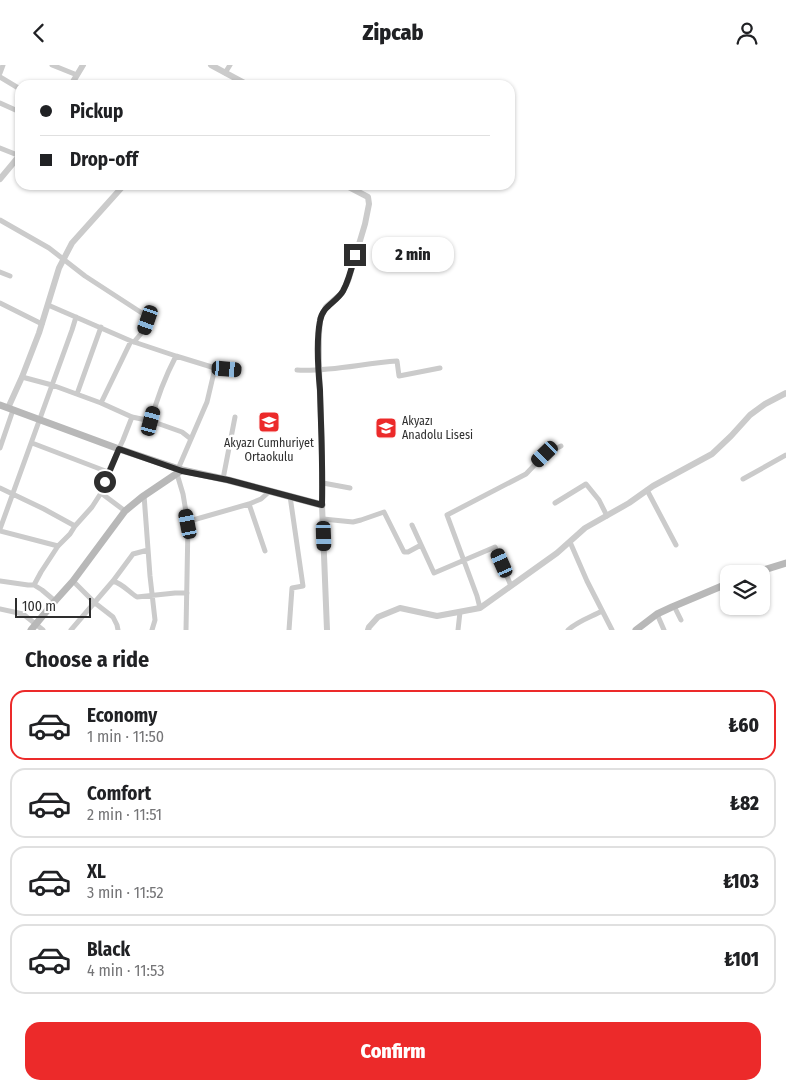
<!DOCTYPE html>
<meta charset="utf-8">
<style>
:root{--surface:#fff;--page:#f2f2f2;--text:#202124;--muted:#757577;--line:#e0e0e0;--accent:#ec2a2a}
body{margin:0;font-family:"Fira Sans Condensed",sans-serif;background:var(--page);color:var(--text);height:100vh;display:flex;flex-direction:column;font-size:19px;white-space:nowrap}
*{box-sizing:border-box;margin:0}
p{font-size:16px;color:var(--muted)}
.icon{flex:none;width:28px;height:28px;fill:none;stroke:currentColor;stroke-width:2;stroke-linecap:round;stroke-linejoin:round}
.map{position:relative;height:565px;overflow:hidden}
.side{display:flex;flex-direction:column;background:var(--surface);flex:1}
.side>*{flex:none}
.top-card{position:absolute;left:15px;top:15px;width:500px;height:110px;border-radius:15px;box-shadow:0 1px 4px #0004;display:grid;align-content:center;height:110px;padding:0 25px;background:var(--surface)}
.controls{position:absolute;left:720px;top:500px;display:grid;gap:10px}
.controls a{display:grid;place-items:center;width:50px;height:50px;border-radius:10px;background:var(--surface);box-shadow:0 1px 4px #0004;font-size:25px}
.scale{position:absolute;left:15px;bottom:12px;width:76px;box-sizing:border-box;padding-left:5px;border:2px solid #2e2e2e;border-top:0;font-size:14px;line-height:18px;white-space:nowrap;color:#2e2e2e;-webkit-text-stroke:4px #fff;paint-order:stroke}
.end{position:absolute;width:22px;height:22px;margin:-11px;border:6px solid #2e2e2e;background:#fff;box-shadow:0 0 0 2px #fff}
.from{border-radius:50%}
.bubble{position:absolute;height:35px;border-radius:15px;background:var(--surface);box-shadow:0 1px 4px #0004;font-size:16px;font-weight:800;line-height:35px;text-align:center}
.car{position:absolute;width:15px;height:30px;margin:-15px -8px;border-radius:6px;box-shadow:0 0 4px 1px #0007;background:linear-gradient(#222 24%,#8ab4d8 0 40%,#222 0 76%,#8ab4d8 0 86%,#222 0)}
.top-card b{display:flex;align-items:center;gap:18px;height:48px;font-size:19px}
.top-card b+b{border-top:1px solid var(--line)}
.top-card i{width:12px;height:12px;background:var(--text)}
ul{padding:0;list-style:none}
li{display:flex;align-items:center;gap:15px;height:70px;margin:0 10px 8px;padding:0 15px;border:2px solid var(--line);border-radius:15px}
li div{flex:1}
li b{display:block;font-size:19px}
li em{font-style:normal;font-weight:800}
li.selected{border-color:var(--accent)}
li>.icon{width:45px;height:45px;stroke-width:1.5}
h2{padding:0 25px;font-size:22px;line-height:60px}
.button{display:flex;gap:10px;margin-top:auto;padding:10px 25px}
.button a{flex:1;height:58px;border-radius:15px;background:var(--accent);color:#fff;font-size:20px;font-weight:800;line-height:58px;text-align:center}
header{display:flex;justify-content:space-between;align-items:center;height:65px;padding:0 25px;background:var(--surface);font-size:22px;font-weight:800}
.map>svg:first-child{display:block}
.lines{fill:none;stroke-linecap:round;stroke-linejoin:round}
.minor{stroke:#cbcbcb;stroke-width:5}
.tertiary{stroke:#cbcbcb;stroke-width:6}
.secondary{stroke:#b8b8b8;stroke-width:7}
.route{stroke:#2e2e2e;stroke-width:6}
.labels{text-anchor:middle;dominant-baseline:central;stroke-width:5;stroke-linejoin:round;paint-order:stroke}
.poi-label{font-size:12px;fill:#2e2e2e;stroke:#fff;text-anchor:start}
</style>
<header><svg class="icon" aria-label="back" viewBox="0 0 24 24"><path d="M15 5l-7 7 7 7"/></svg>Zipcab<svg class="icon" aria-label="person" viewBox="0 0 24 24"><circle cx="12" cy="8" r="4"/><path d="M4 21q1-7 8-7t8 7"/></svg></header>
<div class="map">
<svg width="786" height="565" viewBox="0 0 786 565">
<rect width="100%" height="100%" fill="#fff"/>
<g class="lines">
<path class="minor" d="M 52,0 L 77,10
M 0,8 L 3,0
M 225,8 L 230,0
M 0,12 L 20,24
M 0,38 L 20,47
M 0,83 L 20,91
M 0,155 L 49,183 L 85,211 L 145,250 L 148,255 L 144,265 L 134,277
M 0,207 L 10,211
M 0,238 L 42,259
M 48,240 L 131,276 L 176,291 L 215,303 L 239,305
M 297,305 C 330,307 364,298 397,296 L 399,311 L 440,303
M 22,312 L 52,320 L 101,338 L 132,352 L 151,356 L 182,367 L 191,374
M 77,329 L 101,262
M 101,338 L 131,276
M 151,356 C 157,333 165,312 176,291
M 32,378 L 108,407
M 0,383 L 13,345
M 178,404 L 207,337 L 215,303
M 177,409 L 183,429 L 188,459 L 186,565
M 223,414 L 235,352
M 743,414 L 786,390
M 323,418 L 350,423
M 0,423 L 44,444 L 75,461
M 647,425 L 676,480
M 101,428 L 125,446
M 144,430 L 150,511 L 155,555 L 152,565
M 555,438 L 586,419 L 599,435 L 607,451
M 249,439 L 265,486
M 323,454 L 353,457 L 361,455 L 384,447 L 404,487 L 408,487 L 421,480
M 188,459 L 193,455 L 249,439 L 261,434 L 270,426
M 412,460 L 434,508 L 495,482 L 511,521
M 0,464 L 72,265 L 76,252
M 0,466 L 58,481
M 570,477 L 587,516 L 612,565
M 0,516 L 28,520 L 34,520 L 42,525 L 55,536
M 73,516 L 95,538 L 113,552 L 117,560 L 118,565
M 113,516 C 123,519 129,527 137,532 L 175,528 L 187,528
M 34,520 L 41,507 L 58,481 L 70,469 L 75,461 L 92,442 L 101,428 L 108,407 L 123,375 L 132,352
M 674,541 L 681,555
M 480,543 L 477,531 L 447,450 L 526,409 L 545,389 L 561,381
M 0,544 L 23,549 L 43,565
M 657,549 L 664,565
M 71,565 L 113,516 L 133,489 L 148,485
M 289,565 L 292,523 L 303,521 L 290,431
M 458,565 L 460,547
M 568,565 C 578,556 591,552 602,546"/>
<path class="tertiary" d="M 211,0 L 248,20
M 71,20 L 83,0
M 0,114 L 20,90
M 8,343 L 22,312 L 39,268 L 59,203 L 72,178 L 124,120
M 327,565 L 322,440 L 322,380 L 319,305 L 319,269 L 320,254 L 326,242 L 342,228 L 348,216 L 365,159 L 369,139 L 368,132 L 345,120
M 368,565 L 369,562 L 378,552 L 400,543 L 437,551 L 480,543 L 557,488 L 585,463 L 629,438 L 653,421 L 712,389 L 731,371 L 750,350 L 765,339 L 786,328"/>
<path class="secondary" d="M 0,340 L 119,384 L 182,405 L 228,415 L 322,440
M 751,509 L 786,498
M 31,565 L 55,536 L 73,516 L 125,446 L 142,432 L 182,405
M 636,565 L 657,549 L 672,542 L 729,518"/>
</g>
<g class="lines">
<path class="route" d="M 105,417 L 119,384 L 182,406 L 228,415 L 322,440 C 323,401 321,363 320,325 C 318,304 316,276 320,256 C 322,241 336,238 343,226 C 349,215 352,202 355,190"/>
</g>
<defs>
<g id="school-square" transform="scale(1.125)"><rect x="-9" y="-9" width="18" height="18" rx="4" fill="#ec2a2a" stroke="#fff"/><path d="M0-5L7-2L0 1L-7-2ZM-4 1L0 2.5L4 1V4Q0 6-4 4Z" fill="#fff"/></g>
</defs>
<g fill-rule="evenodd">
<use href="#school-square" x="269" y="357"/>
<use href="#school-square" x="386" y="363"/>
</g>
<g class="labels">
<g class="poi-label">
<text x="402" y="356">Akyazı<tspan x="402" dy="14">Anadolu Lisesi</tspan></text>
<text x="269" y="378" text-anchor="middle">Akyazı Cumhuriyet<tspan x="269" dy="14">Ortaokulu</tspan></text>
</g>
</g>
</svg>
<div class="controls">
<a><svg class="icon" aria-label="layers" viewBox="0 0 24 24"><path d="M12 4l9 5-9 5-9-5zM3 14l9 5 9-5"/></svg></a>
</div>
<div class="scale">100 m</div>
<i class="end from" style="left:105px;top:417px"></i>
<i class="end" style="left:355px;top:190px"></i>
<div class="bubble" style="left:372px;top:172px;width:82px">2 min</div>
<i class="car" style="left:148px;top:255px;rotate:199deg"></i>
<i class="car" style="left:227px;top:304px;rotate:95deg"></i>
<i class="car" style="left:151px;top:356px;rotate:15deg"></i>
<i class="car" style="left:545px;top:389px;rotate:226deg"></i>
<i class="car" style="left:188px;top:459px;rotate:349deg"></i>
<i class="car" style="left:324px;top:471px;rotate:178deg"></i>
<i class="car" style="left:502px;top:498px;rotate:336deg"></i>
<div class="top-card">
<b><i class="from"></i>Pickup</b>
<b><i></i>Drop-off</b>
</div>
</div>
<section class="side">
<h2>Choose a ride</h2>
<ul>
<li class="selected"><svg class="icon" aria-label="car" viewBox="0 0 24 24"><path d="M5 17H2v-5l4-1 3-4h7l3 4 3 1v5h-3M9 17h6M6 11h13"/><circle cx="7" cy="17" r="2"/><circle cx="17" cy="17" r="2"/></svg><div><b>Economy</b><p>1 min · 11:50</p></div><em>₺60</em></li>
<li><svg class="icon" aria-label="car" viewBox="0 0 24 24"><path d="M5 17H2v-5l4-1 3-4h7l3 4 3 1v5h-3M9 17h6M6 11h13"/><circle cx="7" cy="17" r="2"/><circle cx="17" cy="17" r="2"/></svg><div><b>Comfort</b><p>2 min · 11:51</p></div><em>₺82</em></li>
<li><svg class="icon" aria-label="car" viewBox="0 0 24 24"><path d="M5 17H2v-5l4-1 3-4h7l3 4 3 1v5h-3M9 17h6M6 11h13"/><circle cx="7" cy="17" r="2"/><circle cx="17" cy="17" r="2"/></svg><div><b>XL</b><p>3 min · 11:52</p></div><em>₺103</em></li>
<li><svg class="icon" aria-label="car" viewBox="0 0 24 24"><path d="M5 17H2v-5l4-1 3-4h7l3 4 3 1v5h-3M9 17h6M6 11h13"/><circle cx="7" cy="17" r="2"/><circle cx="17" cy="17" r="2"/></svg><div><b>Black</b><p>4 min · 11:53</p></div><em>₺101</em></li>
</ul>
<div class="button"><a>Confirm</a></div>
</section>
